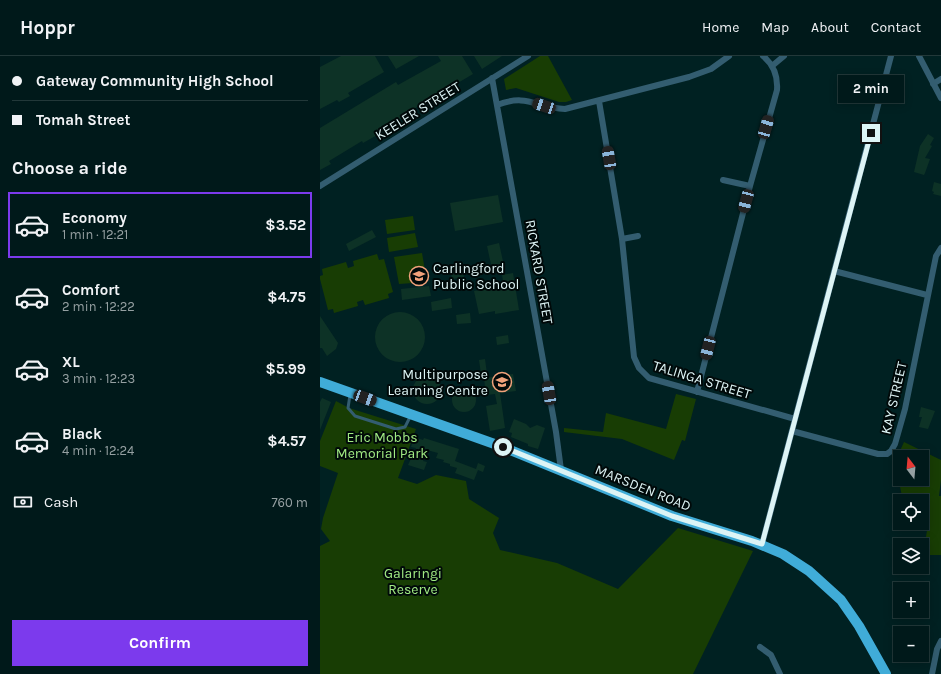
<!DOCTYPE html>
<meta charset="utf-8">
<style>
:root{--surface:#00191a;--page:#0a2223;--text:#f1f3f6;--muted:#95a0a2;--line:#223839;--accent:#7c3aed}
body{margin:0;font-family:Karla,sans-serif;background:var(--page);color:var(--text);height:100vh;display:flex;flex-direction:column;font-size:15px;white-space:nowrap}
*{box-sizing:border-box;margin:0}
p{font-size:13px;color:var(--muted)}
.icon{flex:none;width:22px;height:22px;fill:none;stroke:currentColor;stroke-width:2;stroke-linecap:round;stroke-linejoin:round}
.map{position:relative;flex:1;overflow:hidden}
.side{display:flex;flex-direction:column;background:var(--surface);width:320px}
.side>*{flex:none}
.banner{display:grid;align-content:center;height:88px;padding:0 12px;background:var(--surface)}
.needle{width:26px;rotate:344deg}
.tools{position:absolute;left:573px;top:394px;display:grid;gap:8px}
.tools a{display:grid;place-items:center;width:36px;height:36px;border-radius:0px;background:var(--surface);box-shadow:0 2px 10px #0003,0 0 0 1px var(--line);font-size:20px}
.end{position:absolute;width:18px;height:18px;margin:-9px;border:5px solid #ddf4f5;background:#111;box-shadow:0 0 0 2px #111}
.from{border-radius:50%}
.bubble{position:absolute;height:28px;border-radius:0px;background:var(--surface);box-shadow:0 2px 10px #0003,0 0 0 1px var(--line);font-size:13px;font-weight:700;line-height:28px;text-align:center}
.car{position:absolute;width:12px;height:24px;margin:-12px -6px;border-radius:5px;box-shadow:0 0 3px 1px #0007;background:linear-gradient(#222 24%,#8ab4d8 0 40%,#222 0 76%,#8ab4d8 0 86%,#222 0)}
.banner b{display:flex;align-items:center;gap:14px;height:38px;font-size:15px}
.banner b+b{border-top:1px solid var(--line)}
.banner i{width:10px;height:10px;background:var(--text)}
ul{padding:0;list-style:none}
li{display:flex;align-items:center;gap:12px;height:66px;margin:0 8px 6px;padding:0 4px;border:2px solid transparent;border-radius:0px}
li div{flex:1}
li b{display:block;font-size:15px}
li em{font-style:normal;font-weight:700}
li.selected{border-color:var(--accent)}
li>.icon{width:36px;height:36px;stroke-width:1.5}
h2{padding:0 12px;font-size:18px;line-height:48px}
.pay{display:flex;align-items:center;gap:10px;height:44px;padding:0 12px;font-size:15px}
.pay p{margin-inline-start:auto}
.action{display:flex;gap:8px;margin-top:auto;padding:8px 12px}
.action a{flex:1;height:46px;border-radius:0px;background:var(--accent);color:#fff;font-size:16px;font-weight:700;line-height:46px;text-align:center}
header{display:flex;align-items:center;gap:24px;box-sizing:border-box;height:56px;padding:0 20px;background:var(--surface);border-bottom:1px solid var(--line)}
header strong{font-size:19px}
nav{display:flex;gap:22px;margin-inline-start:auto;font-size:14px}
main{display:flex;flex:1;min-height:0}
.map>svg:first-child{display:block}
.green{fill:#183d04;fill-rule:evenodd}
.building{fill:#0d3226}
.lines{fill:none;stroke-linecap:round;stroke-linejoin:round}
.service{stroke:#335d70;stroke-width:3}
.minor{stroke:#335d70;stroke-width:6}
.trunk{stroke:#40acd8;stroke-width:10}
.route{stroke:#ddf4f5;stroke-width:5}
.labels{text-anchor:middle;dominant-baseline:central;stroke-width:4;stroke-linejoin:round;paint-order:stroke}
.street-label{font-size:14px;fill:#ddf4f5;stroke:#000909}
.poi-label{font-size:14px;fill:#ddf4f5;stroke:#000909;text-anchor:start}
.park-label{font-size:14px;fill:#a0ea83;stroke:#000909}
</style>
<header>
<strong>Hoppr</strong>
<nav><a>Home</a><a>Map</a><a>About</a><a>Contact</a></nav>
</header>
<main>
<section class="side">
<div class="banner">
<b><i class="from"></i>Gateway Community High School</b>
<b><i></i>Tomah Street</b>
</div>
<h2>Choose a ride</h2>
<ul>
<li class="selected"><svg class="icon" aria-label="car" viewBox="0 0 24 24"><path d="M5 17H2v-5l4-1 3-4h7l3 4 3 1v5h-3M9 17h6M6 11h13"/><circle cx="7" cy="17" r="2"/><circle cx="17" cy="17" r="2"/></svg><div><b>Economy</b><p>1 min · 12:21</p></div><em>$3.52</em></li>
<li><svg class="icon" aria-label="car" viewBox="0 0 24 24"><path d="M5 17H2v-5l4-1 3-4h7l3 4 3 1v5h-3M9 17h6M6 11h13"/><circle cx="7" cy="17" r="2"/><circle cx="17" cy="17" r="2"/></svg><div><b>Comfort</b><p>2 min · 12:22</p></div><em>$4.75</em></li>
<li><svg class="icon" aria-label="car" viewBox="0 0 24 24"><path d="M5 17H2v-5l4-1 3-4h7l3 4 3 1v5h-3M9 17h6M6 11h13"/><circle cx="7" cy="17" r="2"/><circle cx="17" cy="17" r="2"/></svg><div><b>XL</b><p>3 min · 12:23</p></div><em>$5.99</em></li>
<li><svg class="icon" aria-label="car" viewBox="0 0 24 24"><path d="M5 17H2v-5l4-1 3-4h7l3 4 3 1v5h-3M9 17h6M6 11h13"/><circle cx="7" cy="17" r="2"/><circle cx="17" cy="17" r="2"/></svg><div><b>Black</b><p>4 min · 12:24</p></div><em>$4.57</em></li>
</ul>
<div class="pay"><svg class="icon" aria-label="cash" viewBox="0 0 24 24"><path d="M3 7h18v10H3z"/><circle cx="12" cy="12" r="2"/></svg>Cash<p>760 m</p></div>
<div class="action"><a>Confirm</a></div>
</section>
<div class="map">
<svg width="621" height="618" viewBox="0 0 621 618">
<rect width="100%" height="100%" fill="#002122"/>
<path class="green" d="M 220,0 L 228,0 L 252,44 L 246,46 L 239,46 L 196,32 L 186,34 L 184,23 Z
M 93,160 L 95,174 L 67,178 L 65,164 Z
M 95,177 L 98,191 L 69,196 L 67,182 Z
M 102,197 L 107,226 L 79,228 L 74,201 Z
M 57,198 L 59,204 L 64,203 L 73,236 L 68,238 L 69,242 L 45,249 L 43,244 L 37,246 L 38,250 L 14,257 L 13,253 L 8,254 L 0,223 L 0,220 L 3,219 L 2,213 L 26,206 L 28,212 L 34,210 L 33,205 Z
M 356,338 L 376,343 L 365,385 L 362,384 L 354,404 L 302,383 L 244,376 L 244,372 L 283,376 L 286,357 L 346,373 Z
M 16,345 L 29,352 L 96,373 L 78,422 L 97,428 L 116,419 L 146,425 L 149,443 L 179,462 L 173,477 L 180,494 L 237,507 L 298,533 L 358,472 L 433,495 L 373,618 L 0,618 L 0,490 L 10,485 L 1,473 L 3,462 L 18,417 L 0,410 L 0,385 Z
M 584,386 L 621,404 L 621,424 L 619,440 L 621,440 L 621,499 L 603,499 L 610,456 L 602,454 L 602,445 L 583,445 L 574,402 L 579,397 ZM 580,401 L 602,401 L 602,423 L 580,423 Z"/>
<path class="building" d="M 21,0 L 55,0 L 64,16 L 28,37 L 30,40 L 19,46 L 17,44 L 0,53 L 0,11 Z
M 68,0 L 99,0 L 76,13 Z
M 118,0 L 142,0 L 153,18 L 92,54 L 93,56 L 65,72 L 66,74 L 43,87 L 42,85 L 9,105 L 11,108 L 0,114 L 0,72 L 76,26 L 78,29 L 121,5 Z
M 154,0 L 182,0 L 162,13 Z
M 608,78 L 614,82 L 610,89 L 612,90 L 605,102 L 610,103 L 605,117 L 604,119 L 594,116 L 600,90 Z
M 614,126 L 621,128 L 621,140 L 613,138 L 614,136 L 612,135 Z
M 178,139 L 183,166 L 135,175 L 130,147 Z
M 52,174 L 56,181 L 29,195 L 26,188 Z
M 179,187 L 184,210 L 172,213 L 167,190 Z
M 142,209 L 144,221 L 132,223 L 130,212 Z
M 193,217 L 199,254 L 175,258 L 175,255 L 159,258 L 154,235 L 184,230 L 182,219 Z
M 109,230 L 111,240 L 82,244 L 81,233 Z
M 131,242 L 132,252 L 112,255 L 111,246 Z
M55 281a25 25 0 1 1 50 0a25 25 0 1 1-50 0Z
M 150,257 L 151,267 L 137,268 L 136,259 Z
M 0,260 L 18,287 L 16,293 L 7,300 L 2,292 L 0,292 Z
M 188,279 L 189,287 L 177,289 L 176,281 Z
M 165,303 L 167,318 L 161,318 L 159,304 Z
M 193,318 L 196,335 L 180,337 L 185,372 L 170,375 L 166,350 L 177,348 L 175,338 L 166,339 L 164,322 Z
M93 334a14 14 0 1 1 28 0a14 14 0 1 1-28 0Z
M132 344a12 12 0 1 1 24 0a12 12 0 1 1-24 0Z
M 2,342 L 11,346 L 0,374 L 0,346 Z
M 601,351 L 615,355 L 608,373 L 599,371 L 602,361 L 599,361 Z
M 194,363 L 206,368 L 210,372 L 217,369 L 225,372 L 218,393 L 208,390 L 208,388 L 191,381 L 192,377 L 189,376 Z
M 94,381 L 103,384 L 104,382 L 139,393 L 135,405 L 156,413 L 158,407 L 165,410 L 163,416 L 158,414 L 154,424 L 135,417 L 137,412 L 130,410 L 130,408 L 123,406 L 124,404 L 116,402 L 118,397 L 107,394 L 103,405 L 107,406 L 104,414 L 88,409 L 96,392 L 91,391 Z"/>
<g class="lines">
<path class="service" d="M 30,339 L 28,352 L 35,360 L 76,373 L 85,371 L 90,361"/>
<path class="minor" d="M 599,0 L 621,42
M 452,10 L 464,0
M 172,22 L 236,376 L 241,414
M 613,28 L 621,23
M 279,45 L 302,183 L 314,301 L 319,312 L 329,322 L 475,363
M 177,49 C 208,37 216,52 245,53 L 369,21 L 391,13 L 409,0
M 403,124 L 430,130
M 0,130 L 208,0
M 302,183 L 318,180
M 514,215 L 607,239
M 377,336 L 430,130 L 457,34 C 458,20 454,9 443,0
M 472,375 L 558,398 L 567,398 L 571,395 L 575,388 L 585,353 L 616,200 L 621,192
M 442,488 L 571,0
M 440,591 L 451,599 L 460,618
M 612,618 L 617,593 L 621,585"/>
<path class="trunk" d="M 0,326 L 183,391 L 352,460 L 432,485 L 463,498 L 489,515 L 521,544 L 539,570 L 566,618"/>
</g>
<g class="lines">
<path class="route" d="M 183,391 L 352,460 L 442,488 L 551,77"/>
</g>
<defs>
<g id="school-ring" transform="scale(1)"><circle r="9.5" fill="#000909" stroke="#f1a27b" stroke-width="1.5"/><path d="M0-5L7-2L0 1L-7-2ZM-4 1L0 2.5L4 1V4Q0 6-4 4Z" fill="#f1a27b"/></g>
</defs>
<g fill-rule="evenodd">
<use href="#school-ring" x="99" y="220"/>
<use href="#school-ring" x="182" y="326"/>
</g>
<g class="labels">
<g class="street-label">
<text transform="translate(98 55) rotate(-32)">KEELER STREET</text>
<text transform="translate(219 216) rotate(80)">RICKARD STREET</text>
<text transform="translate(382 324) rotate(17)">TALINGA STREET</text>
<text transform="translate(574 342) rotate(-77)">KAY STREET</text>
<text transform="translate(323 432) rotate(22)">MARSDEN ROAD</text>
</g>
<g class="poi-label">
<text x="113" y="212">Carlingford<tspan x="113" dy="16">Public School</tspan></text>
<text x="168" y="318" text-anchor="end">Multipurpose<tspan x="168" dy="16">Learning Centre</tspan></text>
</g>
<g class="park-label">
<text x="62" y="381">Eric Mobbs<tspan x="62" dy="16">Memorial Park</tspan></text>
<text x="93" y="517">Galaringi<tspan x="93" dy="16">Reserve</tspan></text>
</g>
</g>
</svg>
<div class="tools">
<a><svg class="needle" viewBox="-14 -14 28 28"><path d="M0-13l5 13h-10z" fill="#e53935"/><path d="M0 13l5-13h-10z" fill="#95a0a2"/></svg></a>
<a><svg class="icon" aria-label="locate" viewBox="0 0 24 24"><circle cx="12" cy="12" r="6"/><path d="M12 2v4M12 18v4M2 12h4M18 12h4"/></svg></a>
<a><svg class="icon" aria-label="layers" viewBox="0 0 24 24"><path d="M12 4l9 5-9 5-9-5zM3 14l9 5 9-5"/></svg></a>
<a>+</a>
<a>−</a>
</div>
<i class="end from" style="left:183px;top:391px"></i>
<i class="end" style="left:551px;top:77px"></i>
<div class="bubble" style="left:518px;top:19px;width:66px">2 min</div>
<i class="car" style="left:224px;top:50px;rotate:288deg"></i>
<i class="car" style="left:446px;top:71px;rotate:16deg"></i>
<i class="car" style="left:289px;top:102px;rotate:350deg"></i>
<i class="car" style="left:426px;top:145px;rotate:195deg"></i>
<i class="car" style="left:388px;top:292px;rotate:194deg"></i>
<i class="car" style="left:229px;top:337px;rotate:350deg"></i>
<i class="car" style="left:45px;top:342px;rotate:110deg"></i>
</div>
</main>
